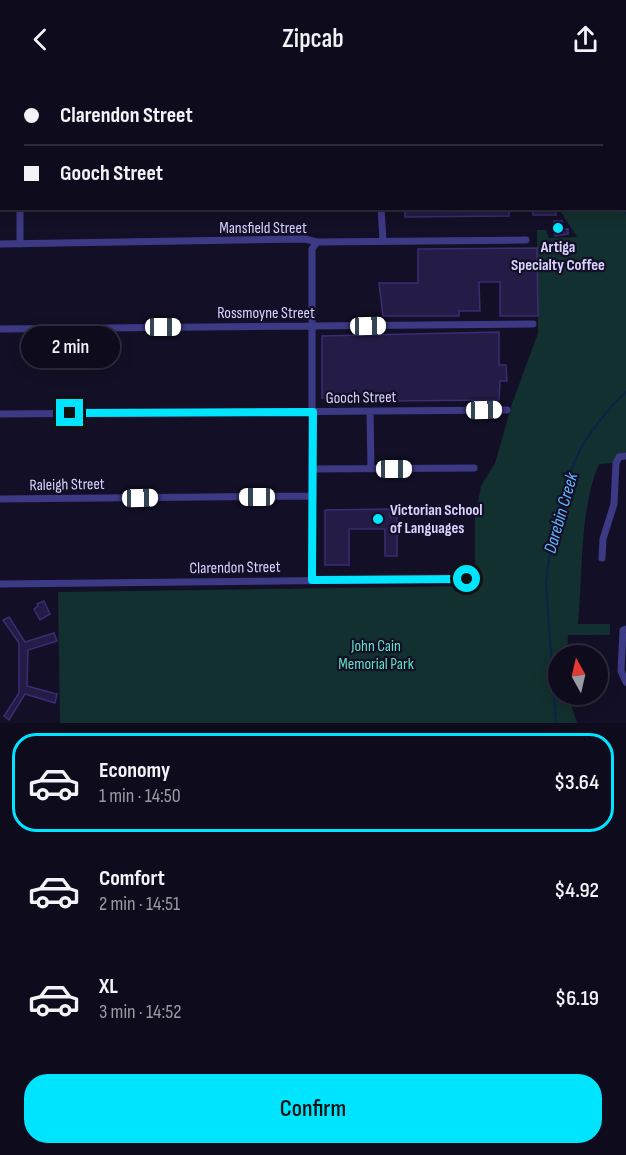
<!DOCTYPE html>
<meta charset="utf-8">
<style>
:root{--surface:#0e0b1c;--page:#1c1929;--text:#f1f3f6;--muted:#9b9ba3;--line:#2e2b3b;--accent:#00e5ff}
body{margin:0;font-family:"Sofia Sans Condensed",sans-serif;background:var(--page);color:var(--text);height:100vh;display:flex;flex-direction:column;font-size:22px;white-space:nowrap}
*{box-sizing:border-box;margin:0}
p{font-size:20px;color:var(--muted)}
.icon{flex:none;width:33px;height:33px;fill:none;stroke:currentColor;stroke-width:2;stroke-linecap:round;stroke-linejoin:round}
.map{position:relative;height:645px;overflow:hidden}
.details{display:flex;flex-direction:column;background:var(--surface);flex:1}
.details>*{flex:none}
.guide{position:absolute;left:0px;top:0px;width:627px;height:132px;box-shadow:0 3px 15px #0003,0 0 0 2px var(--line);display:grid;align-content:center;height:132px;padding:0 24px;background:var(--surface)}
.needle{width:39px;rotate:352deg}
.buttons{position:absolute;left:548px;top:567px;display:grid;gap:12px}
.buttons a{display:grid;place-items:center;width:60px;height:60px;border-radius:50%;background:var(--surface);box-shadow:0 3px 15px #0003,0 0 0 2px var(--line);font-size:30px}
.end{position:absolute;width:27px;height:27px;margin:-14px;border:8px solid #00e5ff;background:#111;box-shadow:0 0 0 3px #111}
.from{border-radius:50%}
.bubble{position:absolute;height:42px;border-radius:21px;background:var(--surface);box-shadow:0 3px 15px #0003,0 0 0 2px var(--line);font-size:20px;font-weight:600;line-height:42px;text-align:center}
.car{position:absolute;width:18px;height:36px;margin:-18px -9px;border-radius:8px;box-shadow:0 0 4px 2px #0007;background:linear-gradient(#fff 24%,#345 0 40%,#fff 0 76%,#345 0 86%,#fff 0)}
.guide b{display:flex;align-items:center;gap:21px;height:57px;font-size:22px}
.guide b+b{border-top:2px solid var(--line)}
.guide i{width:15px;height:15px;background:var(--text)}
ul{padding:10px 0 0;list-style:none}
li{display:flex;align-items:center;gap:18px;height:99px;margin:0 12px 9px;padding:0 12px;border:3px solid transparent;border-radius:24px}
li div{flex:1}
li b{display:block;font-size:22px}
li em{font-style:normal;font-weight:600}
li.active{border-color:var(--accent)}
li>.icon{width:54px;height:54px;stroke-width:1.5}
.button{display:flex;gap:12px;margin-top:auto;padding:12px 24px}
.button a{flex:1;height:69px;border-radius:24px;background:var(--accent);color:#111;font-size:24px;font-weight:600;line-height:69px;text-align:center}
header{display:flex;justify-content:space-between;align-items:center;height:78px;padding:0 24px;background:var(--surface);font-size:27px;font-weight:600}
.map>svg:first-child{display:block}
.park{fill:#12302f}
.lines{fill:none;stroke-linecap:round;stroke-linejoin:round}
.stream{stroke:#0c2248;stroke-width:2}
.building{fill:#241b47;stroke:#3b2d73;stroke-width:1.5}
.minor{stroke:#3d3a85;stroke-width:7}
.route{stroke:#00e5ff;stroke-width:8}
.poi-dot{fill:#00e5ff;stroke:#130f26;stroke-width:2}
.labels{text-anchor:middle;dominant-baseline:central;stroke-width:4.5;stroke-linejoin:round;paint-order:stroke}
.street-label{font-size:16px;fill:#d9d4ff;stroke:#130f26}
.poi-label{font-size:16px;font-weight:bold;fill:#d9d4ff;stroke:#130f26}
.park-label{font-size:16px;fill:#5fe0c0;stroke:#130f26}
.water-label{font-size:18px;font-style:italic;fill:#62b6ff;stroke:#130f26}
</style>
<header><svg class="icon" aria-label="back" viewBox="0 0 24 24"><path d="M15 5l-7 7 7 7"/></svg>Zipcab<svg class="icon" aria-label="share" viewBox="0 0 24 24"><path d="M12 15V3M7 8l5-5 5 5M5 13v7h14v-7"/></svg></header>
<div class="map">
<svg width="626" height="645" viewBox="0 0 626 645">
<rect width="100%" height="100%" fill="#130f26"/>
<path class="park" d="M 530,0 L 626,0 L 626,374 L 617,377 L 613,385 L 599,386 C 579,433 583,496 578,546 L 610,546 L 610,557 L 568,557 L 567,577 L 558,578 L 558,616 L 568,617 L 577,645 L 60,645 L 58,514 L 477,508 L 475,489 L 475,440 L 481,408 L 495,385 L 513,323 L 538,255 L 537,152 L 546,152 L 549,160 L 577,159 L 559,131 L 626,130 L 626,2 L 530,2 Z"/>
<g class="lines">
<path class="stream" d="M 573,2 L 573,0
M 622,130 L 626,135
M 556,645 L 546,506 C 548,475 557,446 567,416 C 570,409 569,401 571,394 C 581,362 603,336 626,314"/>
</g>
<path class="building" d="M 405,130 L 509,130 L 509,138 L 405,139 Z
M 533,130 L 552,130 L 552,132 L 555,132 L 556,137 L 533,137 Z
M 554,143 L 562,143 L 562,151 L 568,151 L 568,156 L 555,158 Z
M 537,170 L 538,238 L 500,238 L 500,204 L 479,204 L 480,233 L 459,233 L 459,238 L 383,238 L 379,205 L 418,205 L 418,171 Z
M 499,254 L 499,287 L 506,287 L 507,303 L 500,303 L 499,322 L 387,323 L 322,320 L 322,258 Z
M 390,431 L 390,439 L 397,439 L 397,478 L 385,478 L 385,451 L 349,451 L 349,487 L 325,487 L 325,432 Z
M 44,523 L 50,536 L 40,542 L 34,531 L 38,528 L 37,526 Z
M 9,539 L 25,564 L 54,555 L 57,563 L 28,572 L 27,608 L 57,616 L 55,625 L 25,616 L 9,642 L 4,638 L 19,615 L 19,565 L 3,542 Z"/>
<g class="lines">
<path class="minor" d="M 20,0 L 20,2
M 369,0 L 369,2
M 0,121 L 2,121
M 20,130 L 20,166
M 381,130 L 383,163
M 0,166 L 305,161 L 317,164 L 526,162
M 0,251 L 533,246
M 370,334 L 371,391
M 0,336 L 507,332
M 313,391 L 474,390
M 0,421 L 313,418
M 602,480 L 603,461 L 614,426 L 616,385 L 619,379 L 626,378
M 312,502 L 312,171 L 317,164
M 0,506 L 470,501
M 626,551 L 623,552 L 621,593 L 626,604"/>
</g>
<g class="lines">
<path class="route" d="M 70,335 L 313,334 L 312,502 L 467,501"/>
</g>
<g class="poi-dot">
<circle cx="558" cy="150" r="6"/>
<circle cx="378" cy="441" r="6"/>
</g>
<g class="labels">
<g class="street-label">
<text x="263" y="150">Mansfield Street</text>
<text x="266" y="235">Rossmoyne Street</text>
<text transform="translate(361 320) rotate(-1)">Gooch Street</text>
<text transform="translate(67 407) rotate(-1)">Raleigh Street</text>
<text transform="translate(235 490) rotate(-1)">Clarendon Street</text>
</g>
<g class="poi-label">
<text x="558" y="169">Artiga<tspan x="558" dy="18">Specialty Coffee</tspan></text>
<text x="390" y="432" text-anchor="start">Victorian School<tspan x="390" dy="18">of Languages</tspan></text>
</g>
<g class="park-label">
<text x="376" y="568">John Cain<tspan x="376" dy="18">Memorial Park</tspan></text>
</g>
<g class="water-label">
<text transform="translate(561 435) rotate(-74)">Darebin Creek</text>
</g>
</g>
</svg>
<div class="buttons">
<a><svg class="needle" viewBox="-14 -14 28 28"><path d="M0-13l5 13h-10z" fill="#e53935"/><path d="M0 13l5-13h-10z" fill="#9b9ba3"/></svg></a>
</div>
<i class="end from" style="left:467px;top:501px"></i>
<i class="end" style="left:70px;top:335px"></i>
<div class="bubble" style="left:21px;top:248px;width:99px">2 min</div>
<i class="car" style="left:368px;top:248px;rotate:89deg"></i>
<i class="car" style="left:163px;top:249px;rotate:90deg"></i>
<i class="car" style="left:484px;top:332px;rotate:89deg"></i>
<i class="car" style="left:394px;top:391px;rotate:90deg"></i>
<i class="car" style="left:257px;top:419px;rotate:270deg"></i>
<i class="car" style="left:140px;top:420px;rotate:89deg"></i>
<div class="guide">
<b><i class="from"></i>Clarendon Street</b>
<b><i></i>Gooch Street</b>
</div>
</div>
<section class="details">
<ul>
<li class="active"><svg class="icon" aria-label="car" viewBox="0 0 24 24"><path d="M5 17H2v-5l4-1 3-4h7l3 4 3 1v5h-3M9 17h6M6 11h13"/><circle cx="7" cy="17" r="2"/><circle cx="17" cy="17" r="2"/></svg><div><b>Economy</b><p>1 min · 14:50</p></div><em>$3.64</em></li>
<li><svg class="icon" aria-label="car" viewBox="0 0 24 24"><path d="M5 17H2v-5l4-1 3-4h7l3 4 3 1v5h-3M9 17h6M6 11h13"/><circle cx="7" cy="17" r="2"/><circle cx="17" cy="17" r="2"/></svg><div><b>Comfort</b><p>2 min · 14:51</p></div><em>$4.92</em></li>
<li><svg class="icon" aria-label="car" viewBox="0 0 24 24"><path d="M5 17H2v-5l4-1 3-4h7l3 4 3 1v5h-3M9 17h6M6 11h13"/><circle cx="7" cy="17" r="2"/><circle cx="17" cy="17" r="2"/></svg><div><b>XL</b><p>3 min · 14:52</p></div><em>$6.19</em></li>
</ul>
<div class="button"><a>Confirm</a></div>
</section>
